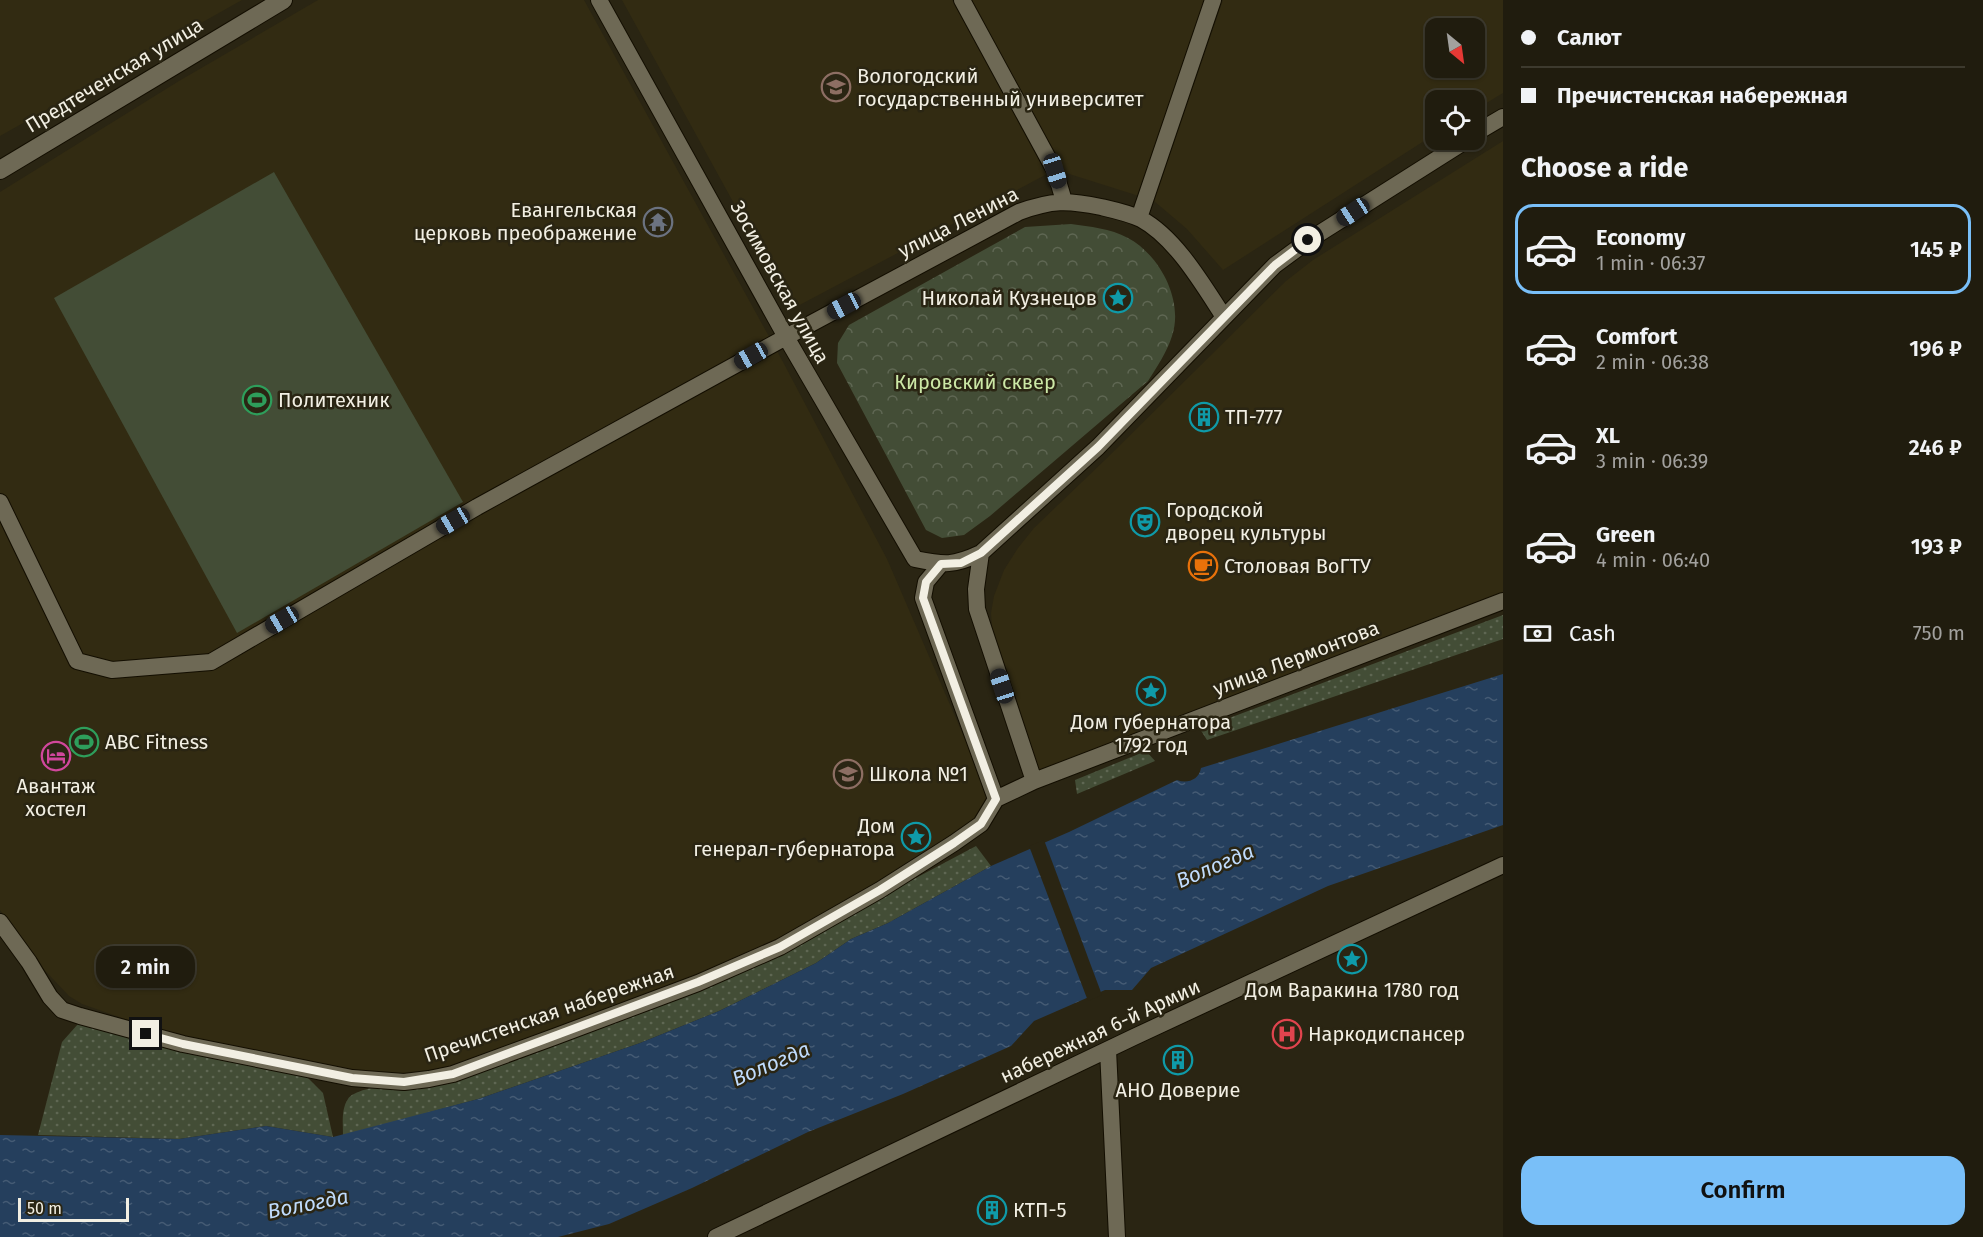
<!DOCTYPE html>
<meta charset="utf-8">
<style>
:root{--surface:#201c0e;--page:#282517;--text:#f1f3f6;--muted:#a2a19e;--line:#3d3a2e;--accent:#79bff8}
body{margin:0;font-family:"Fira Sans",sans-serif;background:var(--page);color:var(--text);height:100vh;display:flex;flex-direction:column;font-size:22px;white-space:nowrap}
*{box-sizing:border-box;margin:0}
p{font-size:20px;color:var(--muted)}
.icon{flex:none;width:33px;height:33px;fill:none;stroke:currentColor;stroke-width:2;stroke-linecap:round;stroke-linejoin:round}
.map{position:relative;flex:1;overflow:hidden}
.details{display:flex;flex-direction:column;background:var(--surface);width:480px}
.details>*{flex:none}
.hud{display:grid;align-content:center;height:132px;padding:0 18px;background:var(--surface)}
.needle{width:39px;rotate:151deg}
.fabs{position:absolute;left:1425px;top:18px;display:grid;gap:12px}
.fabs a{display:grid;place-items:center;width:60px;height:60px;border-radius:12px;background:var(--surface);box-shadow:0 2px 4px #0004,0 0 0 2px var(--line);font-size:30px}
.scale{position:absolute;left:18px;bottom:15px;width:111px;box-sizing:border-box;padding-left:6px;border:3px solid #f2efe3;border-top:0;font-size:16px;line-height:21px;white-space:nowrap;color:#f2efe3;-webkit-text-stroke:4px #2a2513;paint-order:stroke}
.end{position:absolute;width:27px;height:27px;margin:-14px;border:8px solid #f2efe3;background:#111;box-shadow:0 0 0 3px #111}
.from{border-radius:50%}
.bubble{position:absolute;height:42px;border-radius:18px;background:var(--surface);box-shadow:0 2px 4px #0004,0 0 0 2px var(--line);font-size:20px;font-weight:600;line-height:42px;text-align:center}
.car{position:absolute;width:18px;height:36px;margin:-18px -9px;border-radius:8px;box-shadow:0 0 4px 2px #0007;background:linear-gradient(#222 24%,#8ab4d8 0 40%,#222 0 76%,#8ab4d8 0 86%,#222 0)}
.hud b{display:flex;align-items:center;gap:21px;height:57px;font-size:22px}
.hud b+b{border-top:2px solid var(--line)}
.hud i{width:15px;height:15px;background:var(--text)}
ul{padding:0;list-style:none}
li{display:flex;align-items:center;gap:18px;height:90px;margin:0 12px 9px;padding:0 6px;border:3px solid transparent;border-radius:18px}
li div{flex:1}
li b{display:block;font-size:22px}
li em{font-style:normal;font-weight:600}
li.current{border-color:var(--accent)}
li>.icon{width:54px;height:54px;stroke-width:1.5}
h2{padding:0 18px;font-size:27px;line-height:72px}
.pay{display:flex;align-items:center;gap:15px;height:66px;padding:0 18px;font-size:22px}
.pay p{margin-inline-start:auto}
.primary-button{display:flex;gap:12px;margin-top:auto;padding:12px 18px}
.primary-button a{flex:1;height:69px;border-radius:18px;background:var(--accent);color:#111;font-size:24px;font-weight:600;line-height:69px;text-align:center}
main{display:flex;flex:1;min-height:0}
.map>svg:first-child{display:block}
.built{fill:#322b12;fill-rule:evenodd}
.grass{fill:url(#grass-dots)}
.park{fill:url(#park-crowns)}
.garden{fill:#434d36}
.water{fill:url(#water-ripples)}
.pier{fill:#2a2513}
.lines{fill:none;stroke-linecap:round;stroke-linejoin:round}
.street-casing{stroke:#130e01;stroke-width:18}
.secondary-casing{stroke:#130e01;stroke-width:20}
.street{stroke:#6e6955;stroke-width:16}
.secondary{stroke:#6e6955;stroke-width:18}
.route{stroke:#f2efe3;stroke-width:8}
.labels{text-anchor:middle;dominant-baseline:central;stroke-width:5;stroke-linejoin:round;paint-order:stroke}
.street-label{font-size:20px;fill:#f2efe3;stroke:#2a2513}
.poi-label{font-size:20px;fill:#f2efe3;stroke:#2a2513;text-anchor:start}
.park-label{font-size:20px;fill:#cce8a6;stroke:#2a2513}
.water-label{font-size:21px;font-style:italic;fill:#bfdbfc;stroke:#2a2513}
</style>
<main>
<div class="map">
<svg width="1503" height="1237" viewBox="0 0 1503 1237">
<defs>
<pattern id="grass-dots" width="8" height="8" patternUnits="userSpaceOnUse" patternTransform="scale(1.5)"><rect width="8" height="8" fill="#434d36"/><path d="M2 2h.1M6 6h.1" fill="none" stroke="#5f6753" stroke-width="1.8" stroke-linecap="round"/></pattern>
<pattern id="park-crowns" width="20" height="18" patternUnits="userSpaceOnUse" patternTransform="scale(1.5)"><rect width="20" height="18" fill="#434d36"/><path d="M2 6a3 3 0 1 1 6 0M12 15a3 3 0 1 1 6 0" fill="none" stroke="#5f6753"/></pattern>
<pattern id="water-ripples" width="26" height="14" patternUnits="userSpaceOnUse" patternTransform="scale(1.5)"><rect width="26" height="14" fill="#253f5d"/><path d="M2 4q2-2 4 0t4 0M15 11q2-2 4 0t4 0" fill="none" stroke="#455b74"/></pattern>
</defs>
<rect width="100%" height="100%" fill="#2a2513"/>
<path class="built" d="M 0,0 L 242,0 L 0,136 Z
M 318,0 L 584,0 L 783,362 L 887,559 L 989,795 L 979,821 L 778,942 L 693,979 L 451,1069 L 379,1076 L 185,1040 L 82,1004 L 69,996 L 36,961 L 0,910 L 0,192 L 179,81 Z
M 622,0 L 952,0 L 1047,174 L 792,309 Z
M 970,0 L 1204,0 L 1139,196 L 1063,172 Z
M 1223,0 L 1503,0 L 1503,93 L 1475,110 L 1474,100 L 1436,100 L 1435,134 L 1223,270 L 1187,229 L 1154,201 ZM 1436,28 L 1474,28 L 1474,68 L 1436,68 Z
M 1503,141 L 1503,598 L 1044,771 L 1034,767 L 1015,726 L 992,627 L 991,613 L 994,596 L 1004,570 L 1018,548 L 1034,528 L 1106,459 L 1286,281 L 1313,260 Z"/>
<path class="grass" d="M 1503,615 L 1503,639 L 1207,740 L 1200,729 Z
M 1146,751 L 1155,761 L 1077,794 L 1075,780 Z
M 976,846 L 991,866 L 888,923 L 851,939 L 816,963 L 719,1011 L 640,1043 L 478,1099 L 343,1136 C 343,1124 341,1109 348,1099 C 358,1083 434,1081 455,1079 L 882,896 Z
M 78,1024 L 306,1076 L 323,1093 L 333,1137 L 266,1126 L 179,1139 L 38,1135 L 62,1042 Z"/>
<path class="park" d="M 1071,224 C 1090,227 1110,228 1128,238 C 1160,255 1184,301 1172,336 C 1167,352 1157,367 1148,381 L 990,516 L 964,535 L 942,538 L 926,530 L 837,363 L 838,343 L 849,325 L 1025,227 Z"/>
<path class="garden" d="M 274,172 L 463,502 L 237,633 L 54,298 Z"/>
<path class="water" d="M 1503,674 L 1503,825 L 1328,886 L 1151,968 L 1132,990 L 1105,990 L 1034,1021 L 1011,1046 L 903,1094 L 808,1132 L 692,1188 L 609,1224 L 558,1237 L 0,1237 L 0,1135 L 179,1139 L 266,1126 L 333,1137 L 478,1099 L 640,1043 L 719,1011 L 816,963 L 851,939 L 888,923 L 991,866 L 1069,832 L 1177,780 C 1187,784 1199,780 1201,768 Z"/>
<path class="pier" d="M 1044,840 L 1102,995 L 1088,1001 L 1029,846 Z"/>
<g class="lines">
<g class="street-casing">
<path id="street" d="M 599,0 L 786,337 L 915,559 C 945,565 953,566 981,553 L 1098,447 L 1275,265 L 1309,240 L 1467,140
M 962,0 L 1055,171 L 1064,201
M 1474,134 L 1503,117
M 1139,218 L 1213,0
M 0,502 L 77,661 L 112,670 L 211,662 L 477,507 L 786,337 L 1019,212 C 1052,200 1067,200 1101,207 C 1114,210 1128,213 1141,219 C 1176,238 1203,285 1224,317
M 981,553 L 976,589 L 977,609 L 1034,781
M 941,564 L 926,582 L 923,598 L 996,799
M 0,922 L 29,962 L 50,997 L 62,1010 L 80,1016 L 183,1044 L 352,1078 L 404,1082 L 429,1079 L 453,1074 L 554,1037 L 698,983 L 780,947 L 880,890 L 954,843 L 981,824 L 996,799 L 1034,781 L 1503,601
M 1108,1050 L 1117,1237
M 716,1237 L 1134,1037 L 1503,865"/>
</g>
<g class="secondary-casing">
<path id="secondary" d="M 0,170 L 283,0"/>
</g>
<use href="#street" class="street"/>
<use href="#secondary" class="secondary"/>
</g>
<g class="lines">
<path class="route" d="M 146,1034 L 183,1044 L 352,1078 L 404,1082 L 453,1074 L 698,982 L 780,947 L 880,890 L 954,843 L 981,824 L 996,799 L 923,598 L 926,582 L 941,564 L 961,563 L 981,553 L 1098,447 L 1275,265 L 1308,240"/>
</g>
<defs>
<g id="university-ring" transform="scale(1.5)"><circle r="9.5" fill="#2a2513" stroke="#8d6e63" stroke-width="1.5"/><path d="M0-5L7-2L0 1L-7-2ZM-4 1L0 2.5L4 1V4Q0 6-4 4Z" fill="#8d6e63"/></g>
<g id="temple-ring" transform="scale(1.5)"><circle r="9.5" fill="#2a2513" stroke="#6b7280" stroke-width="1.5"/><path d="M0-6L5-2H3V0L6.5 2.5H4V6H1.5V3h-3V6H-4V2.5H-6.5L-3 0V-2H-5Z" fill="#6b7280"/></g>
<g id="sight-ring" transform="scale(1.5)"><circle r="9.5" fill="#2a2513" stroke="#0f9aa8" stroke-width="1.5"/><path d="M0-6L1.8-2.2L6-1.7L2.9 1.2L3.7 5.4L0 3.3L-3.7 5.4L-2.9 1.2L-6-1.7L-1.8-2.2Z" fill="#0f9aa8"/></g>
<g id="stadium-ring" transform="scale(1.5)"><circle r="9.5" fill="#2a2513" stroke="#2e9e5b" stroke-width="1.5"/><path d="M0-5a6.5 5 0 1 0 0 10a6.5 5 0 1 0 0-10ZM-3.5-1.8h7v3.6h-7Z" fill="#2e9e5b"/></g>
<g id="building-ring" transform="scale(1.5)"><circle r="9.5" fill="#2a2513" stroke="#0f9aa8" stroke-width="1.5"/><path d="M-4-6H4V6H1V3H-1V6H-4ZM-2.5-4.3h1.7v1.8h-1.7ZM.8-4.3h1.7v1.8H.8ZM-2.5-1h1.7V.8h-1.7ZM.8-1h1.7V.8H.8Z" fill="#0f9aa8"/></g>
<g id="theatre-ring" transform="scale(1.5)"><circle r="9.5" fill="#2a2513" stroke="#0f9aa8" stroke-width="1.5"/><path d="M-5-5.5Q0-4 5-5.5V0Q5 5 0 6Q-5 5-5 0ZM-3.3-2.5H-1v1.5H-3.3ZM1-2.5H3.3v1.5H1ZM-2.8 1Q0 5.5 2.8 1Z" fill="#0f9aa8"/></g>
<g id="cafe-ring" transform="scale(1.5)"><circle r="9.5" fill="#2a2513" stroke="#e8710a" stroke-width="1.5"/><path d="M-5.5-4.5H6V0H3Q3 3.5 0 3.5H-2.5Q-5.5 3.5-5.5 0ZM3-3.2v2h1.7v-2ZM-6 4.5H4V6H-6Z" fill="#e8710a"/></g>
<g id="hotel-ring" transform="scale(1.5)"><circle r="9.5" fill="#2a2513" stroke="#d1479c" stroke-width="1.5"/><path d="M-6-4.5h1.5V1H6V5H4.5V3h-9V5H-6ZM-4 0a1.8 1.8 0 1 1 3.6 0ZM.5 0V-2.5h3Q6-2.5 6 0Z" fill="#d1479c"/></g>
<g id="school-ring" transform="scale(1.5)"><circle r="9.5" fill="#2a2513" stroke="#8d6e63" stroke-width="1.5"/><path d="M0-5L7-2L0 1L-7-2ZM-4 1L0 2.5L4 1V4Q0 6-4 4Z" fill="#8d6e63"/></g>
<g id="hospital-ring" transform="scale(1.5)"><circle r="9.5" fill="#2a2513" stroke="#e0444e" stroke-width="1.5"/><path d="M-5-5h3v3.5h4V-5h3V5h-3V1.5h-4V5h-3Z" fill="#e0444e"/></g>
</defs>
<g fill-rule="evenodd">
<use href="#university-ring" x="836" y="87"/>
<use href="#temple-ring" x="658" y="222"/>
<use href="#sight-ring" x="1118" y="298"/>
<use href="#stadium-ring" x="257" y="400"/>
<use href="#building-ring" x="1204" y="417"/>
<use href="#theatre-ring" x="1145" y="522"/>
<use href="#cafe-ring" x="1203" y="566"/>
<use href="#sight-ring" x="1151" y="691"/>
<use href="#stadium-ring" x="84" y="742"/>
<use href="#hotel-ring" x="56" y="756"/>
<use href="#school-ring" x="848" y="774"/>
<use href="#sight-ring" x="916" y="837"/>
<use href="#sight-ring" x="1352" y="959"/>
<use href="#hospital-ring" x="1287" y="1034"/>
<use href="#building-ring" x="1178" y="1060"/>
<use href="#building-ring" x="992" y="1210"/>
</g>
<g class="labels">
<g class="street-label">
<text transform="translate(114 75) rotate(-31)">Предтеченская улица</text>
<text transform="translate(958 222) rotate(-27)">улица Ленина</text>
<text transform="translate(780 282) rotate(61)">Зосимовская улица</text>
<text transform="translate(1296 658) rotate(-21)">улица Лермонтова</text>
<text transform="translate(549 1013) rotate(-19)">Пречистенская набережная</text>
<text transform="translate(1100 1031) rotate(-25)">набережная 6-й Армии</text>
</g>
<g class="poi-label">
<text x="857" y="76">Вологодский<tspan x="857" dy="23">государственный университет</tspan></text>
<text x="637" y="210" text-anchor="end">Евангельская<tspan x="637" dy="23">церковь преображение</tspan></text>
<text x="1097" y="298" text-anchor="end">Николай Кузнецов</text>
<text x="278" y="400">Политехник</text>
<text x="1225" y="417">ТП-777</text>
<text x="1166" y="510">Городской<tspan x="1166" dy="23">дворец культуры</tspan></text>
<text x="1224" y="566">Столовая ВоГТУ</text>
<text x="1151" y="722" text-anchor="middle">Дом губернатора<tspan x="1151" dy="23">1792 год</tspan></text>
<text x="105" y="742">ABC Fitness</text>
<text x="869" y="774">Школа №1</text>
<text x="56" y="786" text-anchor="middle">Авантаж<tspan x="56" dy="23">хостел</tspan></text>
<text x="895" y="826" text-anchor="end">Дом<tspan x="895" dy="23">генерал-губернатора</tspan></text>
<text x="1352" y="990" text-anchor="middle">Дом Варакина 1780 год</text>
<text x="1308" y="1034">Наркодиспансер</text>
<text x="1178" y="1090" text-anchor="middle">АНО Доверие</text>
<text x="1013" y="1210">КТП-5</text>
</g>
<g class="park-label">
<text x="975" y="382">Кировский сквер</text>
</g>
<g class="water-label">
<text transform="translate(1215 866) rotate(-23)">Вологда</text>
<text transform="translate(771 1064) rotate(-23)">Вологда</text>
<text transform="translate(308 1204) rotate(-11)">Вологда</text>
</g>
</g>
</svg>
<div class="fabs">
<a><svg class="needle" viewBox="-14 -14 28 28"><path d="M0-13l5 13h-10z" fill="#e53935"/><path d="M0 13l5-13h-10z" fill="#a2a19e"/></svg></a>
<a><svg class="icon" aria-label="locate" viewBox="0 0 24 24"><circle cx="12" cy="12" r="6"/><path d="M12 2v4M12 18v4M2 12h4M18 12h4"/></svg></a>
</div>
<div class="scale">50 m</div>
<i class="end from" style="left:1308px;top:240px"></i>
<i class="end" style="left:146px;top:1034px"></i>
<div class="bubble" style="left:96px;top:946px;width:99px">2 min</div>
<i class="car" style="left:1055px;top:171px;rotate:163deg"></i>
<i class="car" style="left:1353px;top:212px;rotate:237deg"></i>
<i class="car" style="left:844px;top:306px;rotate:242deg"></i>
<i class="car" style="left:751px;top:356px;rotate:241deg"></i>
<i class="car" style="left:453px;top:521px;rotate:240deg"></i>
<i class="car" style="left:282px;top:620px;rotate:240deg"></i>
<i class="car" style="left:1002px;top:686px;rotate:342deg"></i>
</div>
<section class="details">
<div class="hud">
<b><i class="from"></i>Салют</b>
<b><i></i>Пречистенская набережная</b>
</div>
<h2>Choose a ride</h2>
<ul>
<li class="current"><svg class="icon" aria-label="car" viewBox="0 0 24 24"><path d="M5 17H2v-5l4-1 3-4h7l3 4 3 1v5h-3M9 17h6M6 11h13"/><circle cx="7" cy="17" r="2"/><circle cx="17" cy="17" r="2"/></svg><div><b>Economy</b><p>1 min · 06:37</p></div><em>145 ₽</em></li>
<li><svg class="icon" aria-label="car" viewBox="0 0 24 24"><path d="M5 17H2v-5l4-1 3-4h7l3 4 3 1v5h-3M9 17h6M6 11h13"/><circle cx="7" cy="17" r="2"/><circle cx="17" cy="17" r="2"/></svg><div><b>Comfort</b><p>2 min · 06:38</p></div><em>196 ₽</em></li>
<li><svg class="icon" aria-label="car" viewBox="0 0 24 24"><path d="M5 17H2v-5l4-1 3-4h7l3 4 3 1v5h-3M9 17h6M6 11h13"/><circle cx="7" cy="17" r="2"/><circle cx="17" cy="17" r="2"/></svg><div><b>XL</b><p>3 min · 06:39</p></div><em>246 ₽</em></li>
<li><svg class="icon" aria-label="car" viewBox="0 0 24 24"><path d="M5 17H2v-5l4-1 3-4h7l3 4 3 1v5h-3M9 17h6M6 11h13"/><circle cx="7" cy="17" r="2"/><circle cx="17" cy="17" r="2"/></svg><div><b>Green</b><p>4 min · 06:40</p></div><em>193 ₽</em></li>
</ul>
<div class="pay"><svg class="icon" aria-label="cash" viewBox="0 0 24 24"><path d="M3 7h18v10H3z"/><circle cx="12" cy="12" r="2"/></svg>Cash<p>750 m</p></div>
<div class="primary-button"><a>Confirm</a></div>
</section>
</main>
